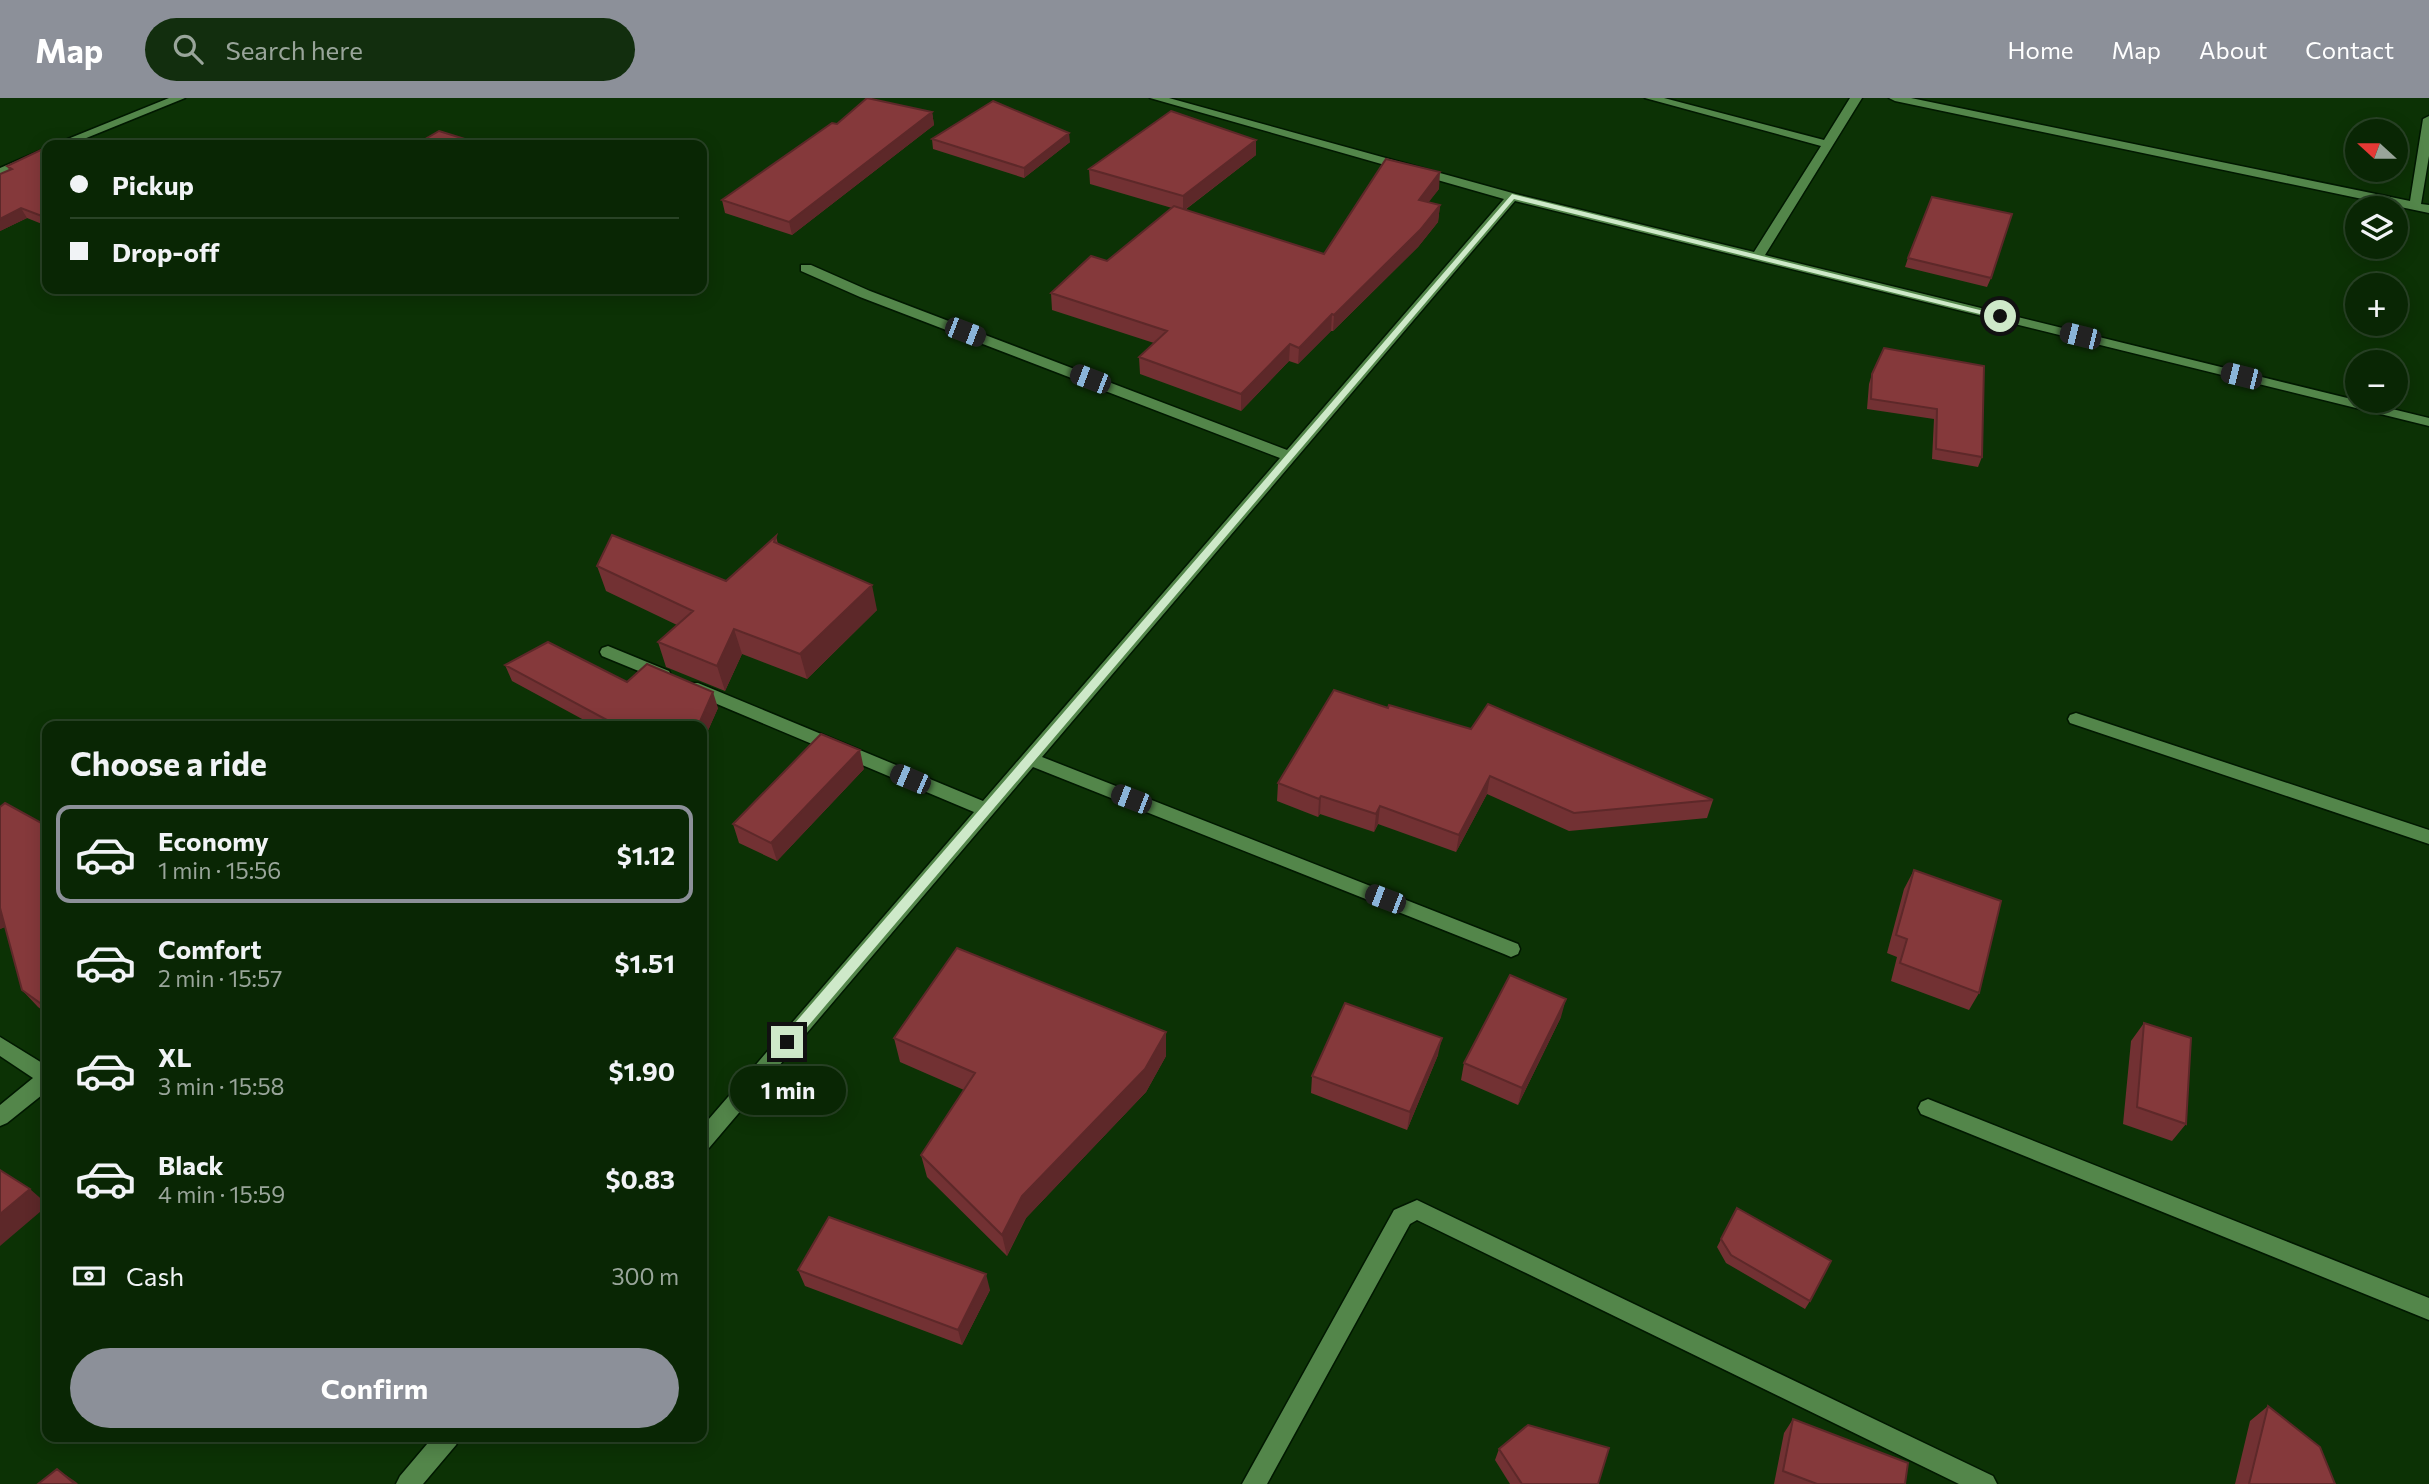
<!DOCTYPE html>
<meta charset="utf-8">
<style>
:root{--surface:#092604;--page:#122e0e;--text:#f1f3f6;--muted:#99a59a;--line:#294326;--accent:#8c9099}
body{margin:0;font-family:Commissioner,sans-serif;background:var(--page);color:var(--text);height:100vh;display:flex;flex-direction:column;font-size:26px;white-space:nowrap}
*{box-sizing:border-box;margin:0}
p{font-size:23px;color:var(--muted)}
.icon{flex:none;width:38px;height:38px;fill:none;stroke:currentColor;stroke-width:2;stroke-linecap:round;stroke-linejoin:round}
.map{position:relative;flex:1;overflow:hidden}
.drawer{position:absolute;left:42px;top:623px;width:665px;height:721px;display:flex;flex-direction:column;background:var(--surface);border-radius:14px;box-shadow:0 4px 18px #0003,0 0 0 2px var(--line)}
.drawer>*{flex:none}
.banner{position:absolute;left:42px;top:42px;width:665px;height:154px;border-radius:14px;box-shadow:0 4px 18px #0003,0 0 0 2px var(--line);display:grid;align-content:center;height:154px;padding:0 28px;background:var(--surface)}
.needle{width:46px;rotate:291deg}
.controls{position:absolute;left:2345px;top:21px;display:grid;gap:14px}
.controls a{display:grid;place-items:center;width:63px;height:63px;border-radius:50%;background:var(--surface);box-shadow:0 4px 18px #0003,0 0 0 2px var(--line);font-size:35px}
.end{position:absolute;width:32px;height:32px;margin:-16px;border:9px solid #cee9c9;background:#111;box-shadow:0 0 0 4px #111}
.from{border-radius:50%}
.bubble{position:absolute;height:49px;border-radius:24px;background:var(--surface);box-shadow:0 4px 18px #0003,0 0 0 2px var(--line);font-size:23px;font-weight:700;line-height:49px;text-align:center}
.car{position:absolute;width:21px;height:42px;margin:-21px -10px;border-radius:9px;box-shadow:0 0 5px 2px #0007;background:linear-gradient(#222 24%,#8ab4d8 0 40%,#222 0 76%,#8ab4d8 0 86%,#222 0)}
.banner b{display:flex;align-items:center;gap:24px;height:66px;font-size:26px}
.banner b+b{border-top:2px solid var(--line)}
.banner i{width:18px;height:18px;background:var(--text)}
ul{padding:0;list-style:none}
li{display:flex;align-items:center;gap:21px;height:98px;margin:0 14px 10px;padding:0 14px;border:4px solid transparent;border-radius:14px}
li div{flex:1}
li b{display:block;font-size:26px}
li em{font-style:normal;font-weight:700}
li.active{border-color:var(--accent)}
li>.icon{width:63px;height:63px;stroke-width:1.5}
h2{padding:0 28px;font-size:32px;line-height:84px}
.pay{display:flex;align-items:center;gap:18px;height:77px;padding:0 28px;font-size:26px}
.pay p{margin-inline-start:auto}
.action{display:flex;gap:14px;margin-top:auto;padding:14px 28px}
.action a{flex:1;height:80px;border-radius:42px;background:var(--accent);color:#fff;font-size:28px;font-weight:700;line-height:80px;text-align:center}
header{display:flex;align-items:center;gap:42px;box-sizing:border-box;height:98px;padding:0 35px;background:var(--accent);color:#fff}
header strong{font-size:33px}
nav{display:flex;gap:38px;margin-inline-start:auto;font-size:24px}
.search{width:490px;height:63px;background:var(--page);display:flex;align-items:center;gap:18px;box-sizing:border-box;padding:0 24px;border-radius:38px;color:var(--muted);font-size:26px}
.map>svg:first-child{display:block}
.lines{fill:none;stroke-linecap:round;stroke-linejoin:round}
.street-casing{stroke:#011800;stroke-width:3}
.street{fill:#53864a;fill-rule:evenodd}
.wall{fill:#723133}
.shaded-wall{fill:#5d2829}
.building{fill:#85393b;stroke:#5d2829;stroke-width:2}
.route{fill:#cee9c9}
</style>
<header>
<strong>Map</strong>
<div class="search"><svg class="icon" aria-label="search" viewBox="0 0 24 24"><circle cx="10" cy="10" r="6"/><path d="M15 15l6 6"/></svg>Search here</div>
<nav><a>Home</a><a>Map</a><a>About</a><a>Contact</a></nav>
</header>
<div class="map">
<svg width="2429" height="1386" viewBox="0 0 2429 1386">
<rect width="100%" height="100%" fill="#0c3205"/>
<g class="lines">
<g class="street-casing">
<path id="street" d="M 169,0 L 185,0 L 69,47 L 53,47 Z
M 1150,0 L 1169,0 L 1516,96 L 1754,154 L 1821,48 L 1645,0 L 1664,0 L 1824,42 L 1850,0 L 1862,0 L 1765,157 L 2429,320 L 2429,328 L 1515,103 L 1042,659 L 1518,846 L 1520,851 L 1518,856 L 1511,859 L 1504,856 L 1033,669 L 709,1050 L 702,1053 L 702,1029 L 974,714 L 686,593 L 684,589 L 686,585 L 698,585 L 983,703 L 1280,360 L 860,199 L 801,173 L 801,167 L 811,167 L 870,193 L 1287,352 L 1504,101 Z
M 1889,0 L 1911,0 L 2410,103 L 2423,21 L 2429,18 L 2429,58 L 2421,106 L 2429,107 L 2429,115 L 1895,3 Z
M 47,50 L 47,57 L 0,78 L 0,70 Z
M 608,548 L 669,573 L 671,577 L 663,583 L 602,558 L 600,554 L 602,550 Z
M 2076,615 L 2429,732 L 2429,746 L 2070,625 L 2068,621 L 2070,617 Z
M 0,939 L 47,968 L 47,993 L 7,1025 L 0,1028 L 0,1007 L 33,980 L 0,958 Z
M 1928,1001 L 2429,1200 L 2429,1222 L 1921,1016 L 1918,1010 L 1921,1004 Z
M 1417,1102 L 1993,1378 L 1997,1386 L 1959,1386 L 1417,1122 L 1410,1126 L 1267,1386 L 1242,1386 L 1394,1112 Z
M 433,1339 L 460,1339 L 456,1347 L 423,1386 L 396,1386 L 400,1378 Z"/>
</g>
<use href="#street" class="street"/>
</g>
<path class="wall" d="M 932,14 L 934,27 L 792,137 L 725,115 L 722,102 L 837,26 Z
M 932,41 L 1070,44 L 1024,80 L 933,51 Z
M 47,49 L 47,128 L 27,120 L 0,133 L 0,76 L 9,72 L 7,68 Z
M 1256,57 L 1185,112 L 1324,156 L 1439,91 L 1428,104 L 1440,107 L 1438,124 L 1418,149 L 1333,233 L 1331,233 L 1298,266 L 1289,263 L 1241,313 L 1140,276 L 1139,259 L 1154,245 L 1052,212 L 1051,195 L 1107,163 L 1172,110 L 1090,86 L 1089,71 Z
M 1908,160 L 1991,180 L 1987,189 L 1905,169 Z
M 584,191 L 606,191 L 598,196 Z
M 1984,268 L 1982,359 L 1978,369 L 1932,361 L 1934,321 L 1867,311 L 1869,286 L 1872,276 Z
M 776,438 L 778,446 L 877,512 L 807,581 L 742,556 L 725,593 L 666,569 L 658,544 L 677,527 L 606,493 L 597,468 L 726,483 Z
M 505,567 L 627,584 L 718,610 L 702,646 L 702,628 L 595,628 L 512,583 Z
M 1388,610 L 1713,702 L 1707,720 L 1569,733 L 1487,696 L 1456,754 L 1378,726 L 1374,734 L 1320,716 L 1318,719 L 1277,703 L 1278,685 Z
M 864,671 L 777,763 L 739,745 L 733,726 Z
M 47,728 L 47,916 L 38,909 L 22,892 L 5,829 L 0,831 Z
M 1914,772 L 1979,895 L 1969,912 L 1891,883 L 1897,859 L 1887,855 L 1904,791 Z
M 1561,919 L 1518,1007 L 1461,982 L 1464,965 Z
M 2144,925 L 2186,1026 L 2172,1043 L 2123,1026 L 2131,943 Z
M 1166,934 L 1166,958 L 1146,994 L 1026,1120 L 1007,1158 L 927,1079 L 921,1057 L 964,992 L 900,964 L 894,940 Z
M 1438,957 L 1407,1032 L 1311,995 L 1312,978 Z
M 1737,1110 L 1810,1203 L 1805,1211 L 1726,1165 L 1717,1149 Z
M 798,1172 L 990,1192 L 962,1247 L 805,1188 Z
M 2268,1308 L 2335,1386 L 2235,1386 L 2250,1323 Z
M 1793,1321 L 1905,1386 L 1774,1386 L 1784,1335 Z
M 1499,1351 L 1598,1386 L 1510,1386 L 1495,1362 Z"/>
<path class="shaded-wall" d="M 932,14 L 934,27 L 792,137 L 789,124 Z
M 1069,35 L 1070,44 L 1024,80 L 1024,70 Z
M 1256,42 L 1256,57 L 1183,113 L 1183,98 Z
M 1440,74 L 1439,91 L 1418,118 L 1419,102 Z
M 1440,107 L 1438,124 L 1418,149 L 1333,233 L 1334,217 Z
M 21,110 L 27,120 L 0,133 L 0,121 Z
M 596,191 L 606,191 L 598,196 Z
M 1332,216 L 1331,233 L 1298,266 L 1299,250 Z
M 1290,246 L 1289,263 L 1241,313 L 1241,296 Z
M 872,487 L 877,512 L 807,581 L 800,556 Z
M 734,531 L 742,556 L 725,593 L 717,568 Z
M 713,594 L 718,610 L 702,646 L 702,628 L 698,628 Z
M 860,652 L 864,671 L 777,763 L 771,745 Z
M 1490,678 L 1487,696 L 1456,754 L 1459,737 Z
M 1321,698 L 1320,716 L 1318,719 L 1319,701 Z
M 1380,708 L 1378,726 L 1374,734 L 1376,716 Z
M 0,807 L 15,824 L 0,831 Z
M 1566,901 L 1561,919 L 1518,1007 L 1522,990 Z
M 1166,934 L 1166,958 L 1146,994 L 1026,1120 L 1007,1158 L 1002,1137 L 1022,1098 Z
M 1442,940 L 1438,957 L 1407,1032 L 1410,1014 Z
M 30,1091 L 47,1106 L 47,1108 L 0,1148 L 0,1116 Z
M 986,1176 L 990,1192 L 962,1247 L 958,1232 Z
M 57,1371 L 76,1384 L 78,1386 L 75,1386 Z"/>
<path class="building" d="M 867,0 L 932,14 L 789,124 L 722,102 L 832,25 L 837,26 Z
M 993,3 L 1069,35 L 1024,70 L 932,41 Z
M 1171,13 L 1256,42 L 1183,98 L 1089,71 Z
M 439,33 L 484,47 L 415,47 Z
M 58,44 L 68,47 L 51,47 Z
M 47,49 L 47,120 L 21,110 L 0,121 L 0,76 L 12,71 L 7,68 Z
M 1386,61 L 1440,74 L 1419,102 L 1440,107 L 1420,132 L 1334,217 L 1332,216 L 1299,250 L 1290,246 L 1241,296 L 1139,259 L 1167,233 L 1051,195 L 1091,158 L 1107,163 L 1174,108 L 1324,156 Z
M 1932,99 L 2012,116 L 1991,180 L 1908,160 Z
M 1884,250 L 1984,268 L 1982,359 L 1936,351 L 1937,311 L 1871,301 L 1872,276 Z
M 612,437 L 726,483 L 776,438 L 774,444 L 872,487 L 800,556 L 734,531 L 717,568 L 658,544 L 693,513 L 597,468 Z
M 548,544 L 627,584 L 647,566 L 713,594 L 698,628 L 618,628 L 505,567 Z
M 1334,592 L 1388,610 L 1389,607 L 1471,631 L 1488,606 L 1713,702 L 1574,715 L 1490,678 L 1459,737 L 1380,708 L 1376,716 L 1321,698 L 1319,701 L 1278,685 Z
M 821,636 L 860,652 L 771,745 L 733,726 Z
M 5,705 L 47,728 L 47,910 L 22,892 L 0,810 L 0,709 Z
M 1914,772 L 2001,803 L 1979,895 L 1900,865 L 1907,841 L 1896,837 Z
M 957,850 L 1166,934 L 1145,971 L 1022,1098 L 1002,1137 L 921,1057 L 975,975 L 894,940 Z
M 1510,877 L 1566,901 L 1522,990 L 1464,965 Z
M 1345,905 L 1442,940 L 1410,1014 L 1312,978 Z
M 2144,925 L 2191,940 L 2186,1026 L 2137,1009 Z
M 0,1072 L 30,1091 L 0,1116 Z
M 1737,1110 L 1831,1163 L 1810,1203 L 1731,1157 L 1721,1141 Z
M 829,1119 L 986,1176 L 958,1232 L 798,1172 Z
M 2268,1308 L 2320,1349 L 2335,1386 L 2249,1386 Z
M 1793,1321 L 1908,1365 L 1905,1386 L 1817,1386 L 1783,1373 Z
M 1528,1327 L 1609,1350 L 1598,1386 L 1522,1386 L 1499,1351 Z
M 57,1371 L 75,1386 L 38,1386 Z"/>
<path class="route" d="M 1512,96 L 2004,218 L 2000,221 L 1514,101 L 791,948 L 782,948 L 782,940 Z"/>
</svg>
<div class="controls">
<a><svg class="needle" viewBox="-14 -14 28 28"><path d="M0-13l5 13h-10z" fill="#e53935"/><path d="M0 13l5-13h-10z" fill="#99a59a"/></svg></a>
<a><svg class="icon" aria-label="layers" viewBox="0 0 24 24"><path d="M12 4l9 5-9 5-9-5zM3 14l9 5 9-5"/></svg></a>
<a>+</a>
<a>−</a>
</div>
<i class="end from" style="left:2000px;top:218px"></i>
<i class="end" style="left:787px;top:944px"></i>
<div class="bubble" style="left:730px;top:968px;width:116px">1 min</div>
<i class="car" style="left:965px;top:234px;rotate:111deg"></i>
<i class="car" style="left:2080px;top:238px;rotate:284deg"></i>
<i class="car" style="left:2241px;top:278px;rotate:284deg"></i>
<i class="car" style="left:1090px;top:281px;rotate:291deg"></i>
<i class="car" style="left:910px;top:681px;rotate:293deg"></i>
<i class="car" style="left:1131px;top:701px;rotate:291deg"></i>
<i class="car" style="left:1385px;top:801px;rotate:291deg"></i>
<div class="banner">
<b><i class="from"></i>Pickup</b>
<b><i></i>Drop-off</b>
</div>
<section class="drawer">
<h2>Choose a ride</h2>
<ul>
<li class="active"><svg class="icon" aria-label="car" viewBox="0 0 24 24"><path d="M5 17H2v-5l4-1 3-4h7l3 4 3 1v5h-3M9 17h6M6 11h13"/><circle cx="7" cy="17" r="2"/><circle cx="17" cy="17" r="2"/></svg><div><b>Economy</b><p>1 min · 15:56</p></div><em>$1.12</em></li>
<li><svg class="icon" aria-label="car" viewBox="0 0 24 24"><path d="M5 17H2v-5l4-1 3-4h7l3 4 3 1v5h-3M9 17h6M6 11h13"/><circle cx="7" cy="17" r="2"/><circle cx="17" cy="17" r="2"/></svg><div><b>Comfort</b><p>2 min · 15:57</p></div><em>$1.51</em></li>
<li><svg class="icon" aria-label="car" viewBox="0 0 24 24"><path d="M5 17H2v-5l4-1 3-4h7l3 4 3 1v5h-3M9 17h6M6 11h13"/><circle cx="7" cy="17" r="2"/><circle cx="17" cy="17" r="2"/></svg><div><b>XL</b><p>3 min · 15:58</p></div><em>$1.90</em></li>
<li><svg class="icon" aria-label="car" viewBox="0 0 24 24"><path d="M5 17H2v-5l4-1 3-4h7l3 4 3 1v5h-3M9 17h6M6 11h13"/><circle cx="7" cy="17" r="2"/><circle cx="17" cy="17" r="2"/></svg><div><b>Black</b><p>4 min · 15:59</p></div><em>$0.83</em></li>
</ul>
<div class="pay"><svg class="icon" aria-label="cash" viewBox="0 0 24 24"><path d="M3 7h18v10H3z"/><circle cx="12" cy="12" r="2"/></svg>Cash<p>300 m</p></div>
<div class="action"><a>Confirm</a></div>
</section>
</div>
